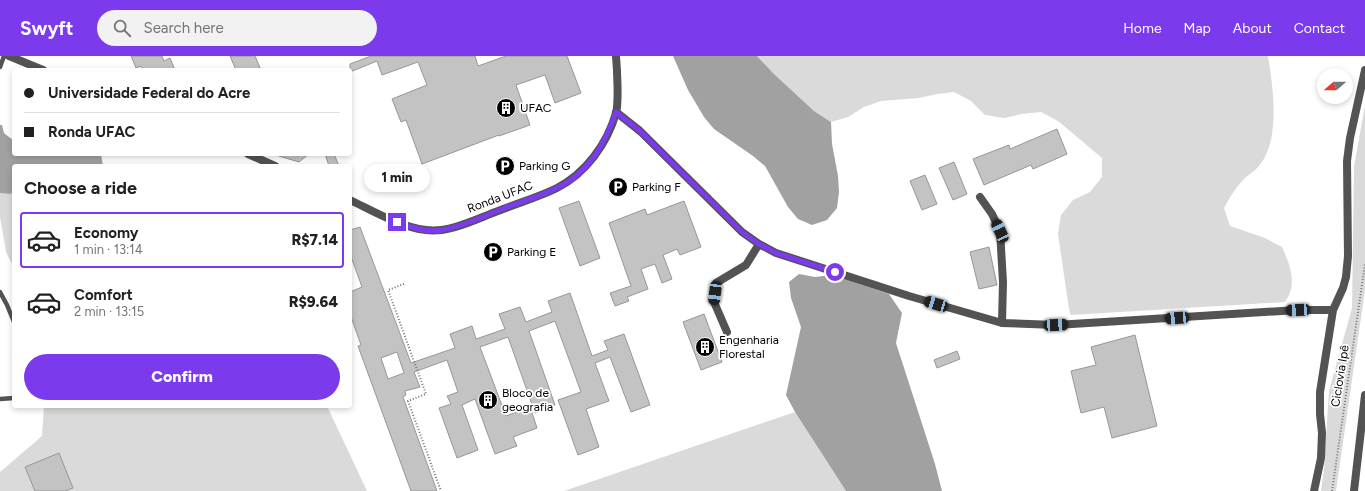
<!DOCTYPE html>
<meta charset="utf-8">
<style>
:root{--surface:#fff;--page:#f2f2f2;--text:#202124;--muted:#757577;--line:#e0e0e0;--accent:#7c3aed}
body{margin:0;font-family:Figtree,sans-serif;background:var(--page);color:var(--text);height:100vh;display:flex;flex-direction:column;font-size:15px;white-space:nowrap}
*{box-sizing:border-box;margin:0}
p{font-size:13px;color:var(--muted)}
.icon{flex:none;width:22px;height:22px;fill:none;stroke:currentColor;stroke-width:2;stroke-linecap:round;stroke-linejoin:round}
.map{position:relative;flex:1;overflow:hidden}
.panel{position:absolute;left:12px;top:108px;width:340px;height:244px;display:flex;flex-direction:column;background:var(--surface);border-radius:4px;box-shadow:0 2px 6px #0003}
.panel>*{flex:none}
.banner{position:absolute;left:12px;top:12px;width:340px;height:88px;border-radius:4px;box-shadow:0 2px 6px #0003;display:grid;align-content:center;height:88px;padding:0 12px;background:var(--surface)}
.needle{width:26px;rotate:250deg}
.controls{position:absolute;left:1317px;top:12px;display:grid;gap:8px}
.controls a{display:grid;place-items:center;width:36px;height:36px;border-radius:50%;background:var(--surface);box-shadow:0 2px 6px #0003;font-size:20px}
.end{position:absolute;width:18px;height:18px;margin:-9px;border:5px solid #7c3aed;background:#fff;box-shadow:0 0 0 2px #fff}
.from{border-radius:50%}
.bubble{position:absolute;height:28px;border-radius:14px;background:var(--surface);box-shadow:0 2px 6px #0003;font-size:13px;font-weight:800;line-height:28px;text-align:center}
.car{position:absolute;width:12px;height:24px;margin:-12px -6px;border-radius:5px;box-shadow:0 0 3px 1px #0007;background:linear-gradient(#222 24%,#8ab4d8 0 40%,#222 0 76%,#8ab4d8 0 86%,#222 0)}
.banner b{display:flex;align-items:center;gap:14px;height:38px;font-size:15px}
.banner b+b{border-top:1px solid var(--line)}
.banner i{width:10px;height:10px;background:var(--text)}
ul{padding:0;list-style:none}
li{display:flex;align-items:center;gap:12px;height:56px;margin:0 8px 6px;padding:0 4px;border:2px solid transparent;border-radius:4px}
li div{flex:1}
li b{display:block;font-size:15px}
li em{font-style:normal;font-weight:800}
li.active{border-color:var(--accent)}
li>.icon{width:36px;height:36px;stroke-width:1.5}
h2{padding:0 12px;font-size:18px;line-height:48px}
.primary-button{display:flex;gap:8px;margin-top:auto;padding:8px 12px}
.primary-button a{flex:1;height:46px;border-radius:24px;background:var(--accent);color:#fff;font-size:16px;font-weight:800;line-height:46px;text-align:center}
header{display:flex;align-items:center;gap:24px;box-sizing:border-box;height:56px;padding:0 20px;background:var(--accent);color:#fff}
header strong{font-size:19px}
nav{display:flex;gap:22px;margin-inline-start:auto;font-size:14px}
.search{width:280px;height:36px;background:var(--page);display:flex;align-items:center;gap:10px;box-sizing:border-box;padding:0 14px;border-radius:22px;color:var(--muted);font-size:15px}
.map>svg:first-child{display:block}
.green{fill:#dadada}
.water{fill:#a1a1a1}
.building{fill:#c3c3c3;stroke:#979797;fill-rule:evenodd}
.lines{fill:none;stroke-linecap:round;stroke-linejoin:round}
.path{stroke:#757575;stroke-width:2;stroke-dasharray:1 2;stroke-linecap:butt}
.service{stroke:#535353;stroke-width:4.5}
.minor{stroke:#535353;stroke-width:8}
.tertiary{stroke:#535353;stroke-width:8}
.route{stroke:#7c3aed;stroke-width:5}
.labels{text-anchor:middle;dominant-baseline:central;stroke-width:3.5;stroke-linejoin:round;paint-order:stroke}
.poi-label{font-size:12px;fill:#000;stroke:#fff;text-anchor:start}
.street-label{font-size:12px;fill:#000;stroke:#fff}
</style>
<header>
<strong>Swyft</strong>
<div class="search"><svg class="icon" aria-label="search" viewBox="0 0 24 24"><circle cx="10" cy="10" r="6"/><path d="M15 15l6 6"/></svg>Search here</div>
<nav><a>Home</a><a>Map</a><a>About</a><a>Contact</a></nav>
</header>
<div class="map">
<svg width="1365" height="435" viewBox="0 0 1365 435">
<rect width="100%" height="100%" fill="#fff"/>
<path class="green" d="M 757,0 L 1268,0 C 1273,31 1281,84 1259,110 C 1255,115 1249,118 1245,122 C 1236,131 1230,141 1224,152 L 1230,170 L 1265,182 L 1282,191 C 1290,209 1298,228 1285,246 L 1071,259 L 1069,253 L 1058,178 L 1061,159 L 1073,144 L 1090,136 L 1102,121 L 1102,102 L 1058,65 L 1041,56 L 1022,58 L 1004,62 L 985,59 L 971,45 L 954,36 L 937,38 L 919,42 L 881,45 L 864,51 L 848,61 L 831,66 L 814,55 L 774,18 Z
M 1365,49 L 1365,234 L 1336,435 L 1321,435 L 1324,413 L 1329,335 L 1352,252 L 1354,111 Z
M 14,136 L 14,212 L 6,196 L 0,161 L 0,137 L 10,138 Z
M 44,350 L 327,350 L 367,435 L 0,435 L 0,416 L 42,380 Z
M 795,356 L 846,435 L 564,435 Z"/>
<path class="water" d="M 673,0 L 757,0 L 774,18 L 814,55 L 831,66 L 832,88 L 838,120 L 839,136 L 837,152 L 827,164 L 812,169 L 798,163 L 788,151 L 765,110 L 753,100 L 714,73 L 704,61 L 688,34 Z
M 0,69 L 2,69 L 4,77 L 14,85 L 14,98 L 101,98 L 103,110 L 14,110 L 14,136 L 10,138 L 0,137 Z
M 799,218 L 815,221 L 832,219 L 889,238 L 902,257 L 896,287 L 935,408 L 942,435 L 846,435 L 795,356 L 786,339 L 801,271 L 791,242 L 789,226 Z"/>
<path class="building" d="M 131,0 L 162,0 L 164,5 L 170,2 L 175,14 L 142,14 L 141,10 L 136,12 Z
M 230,0 L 255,0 L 261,14 L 236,14 Z
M 371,0 L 475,0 L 478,10 L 506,0 L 567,0 L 581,37 L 555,47 L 545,19 L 516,29 L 530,69 L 499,80 L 499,79 L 422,108 L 406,64 L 401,66 L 392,43 L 427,29 L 418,6 L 382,19 L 377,5 L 350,16 L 350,8 Z
M 1057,73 L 1067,98 L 1033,113 L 1031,109 L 984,129 L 973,103 L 1009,89 L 1010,93 Z
M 279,98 L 309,98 L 299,106 L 279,100 Z
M 325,98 L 334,98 L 339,110 L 329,110 Z
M 954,106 L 967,138 L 953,144 L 939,112 Z
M 925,119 L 937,148 L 922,154 L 910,125 Z
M 579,145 L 600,202 L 580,210 L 559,152 Z
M 684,145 L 701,191 L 680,199 L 677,193 L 663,199 L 672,223 L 662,227 L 655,208 L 641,213 L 648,233 L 627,241 L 629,245 L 615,250 L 610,237 L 631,230 L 609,167 L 645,153 L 647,159 Z
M 360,171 L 411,307 L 455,292 L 450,278 L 472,270 L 476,283 L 505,273 L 499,258 L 520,251 L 526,266 L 552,256 L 548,245 L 570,237 L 592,300 L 608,294 L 604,285 L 624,278 L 650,349 L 631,356 L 610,301 L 595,307 L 609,345 L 586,353 L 599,391 L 578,399 L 558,344 L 581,336 L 555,265 L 529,275 L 555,349 L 535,357 L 508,281 L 480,291 L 506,360 L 530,351 L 537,372 L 513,381 L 517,390 L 495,398 L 475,343 L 462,349 L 478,394 L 457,402 L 439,352 L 451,348 L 447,340 L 458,336 L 447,304 L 414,316 L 420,331 L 405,335 L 406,339 L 403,341 L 437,435 L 411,435 L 358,290 L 361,289 L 350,258 L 350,236 L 362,231 L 350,198 L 350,174 ZM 397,296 L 404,317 L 388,323 L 381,302 Z
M 989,191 L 997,229 L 979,233 L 970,196 Z
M 704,258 L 722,306 L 701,314 L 683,266 Z
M 1135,279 L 1157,370 L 1112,382 L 1104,351 L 1081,357 L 1071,315 L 1096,309 L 1091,291 Z
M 957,295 L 960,303 L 937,312 L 934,304 Z
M 59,397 L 73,432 L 65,435 L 35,435 L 25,411 Z"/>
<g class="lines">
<path class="path" d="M 404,228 L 388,234 L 426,338 L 408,345 L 441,435
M 1332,435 L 1365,208"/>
<path class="service" d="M 0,11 L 4,0
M 0,236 L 7,249 L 14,266
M 0,343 L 14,342"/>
<path class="minor" d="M 9,0 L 43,14
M 616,56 L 640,75 L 742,176 L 759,188 L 776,197 L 909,240 L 1002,267 L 1056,269 L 1298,254 L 1333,254
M 248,98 L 275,110
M 980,141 L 992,158 L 1000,175 L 1003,226 L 1002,267
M 350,144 C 373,155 400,171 426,174 C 450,177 476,163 498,155 C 518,147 539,141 557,132 C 586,117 607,88 616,57 C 619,46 617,12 616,0
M 727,276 L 714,246 L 716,227 L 746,209 L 759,188
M 1314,435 L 1321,402 L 1322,377 L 1320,358 L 1320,336 L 1333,254 L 1343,232 L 1346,221 L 1348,200 L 1347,105 L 1350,82 L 1365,14"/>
<path class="tertiary" d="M 1354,435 L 1365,339"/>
</g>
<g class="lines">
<path class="route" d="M 397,166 C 410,171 427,177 442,174 C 462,171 482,161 502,153 C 525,144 557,136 576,120 C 597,102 607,81 616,56 L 640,75 L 742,176 L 759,188 L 776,197 L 835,216"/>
</g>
<defs>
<g id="building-disc" transform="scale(1)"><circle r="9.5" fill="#000" stroke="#fff"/><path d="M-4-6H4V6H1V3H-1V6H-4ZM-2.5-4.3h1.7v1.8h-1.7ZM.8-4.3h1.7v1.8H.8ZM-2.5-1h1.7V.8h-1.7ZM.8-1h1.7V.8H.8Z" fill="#fff"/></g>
<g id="parking-disc" transform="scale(1)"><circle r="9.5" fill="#000" stroke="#fff"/><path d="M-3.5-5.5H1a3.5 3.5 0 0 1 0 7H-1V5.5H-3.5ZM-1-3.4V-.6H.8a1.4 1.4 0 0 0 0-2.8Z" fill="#fff"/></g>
</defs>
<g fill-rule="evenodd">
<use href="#building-disc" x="506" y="52"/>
<use href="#parking-disc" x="505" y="110"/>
<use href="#parking-disc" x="618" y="131"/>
<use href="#parking-disc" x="493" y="196"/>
<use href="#building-disc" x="705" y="291"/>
<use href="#building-disc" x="488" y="344"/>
</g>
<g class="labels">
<g class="poi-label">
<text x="520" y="52">UFAC</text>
<text x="519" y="110">Parking G</text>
<text x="632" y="131">Parking F</text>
<text x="507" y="196">Parking E</text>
<text x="719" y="284">Engenharia<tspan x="719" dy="14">Florestal</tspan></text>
<text x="502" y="337">Bloco de<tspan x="502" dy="14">geografia</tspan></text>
</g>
<g class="street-label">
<text transform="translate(500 141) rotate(-21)">Ronda UFAC</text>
<text transform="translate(1340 320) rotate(-81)">Ciclovia Ipê</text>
</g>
</g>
</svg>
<div class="controls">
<a><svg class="needle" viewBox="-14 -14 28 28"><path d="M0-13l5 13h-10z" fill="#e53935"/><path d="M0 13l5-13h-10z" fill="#757577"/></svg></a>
</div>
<i class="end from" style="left:835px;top:216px"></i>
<i class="end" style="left:397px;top:166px"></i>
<div class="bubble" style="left:364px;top:108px;width:66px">1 min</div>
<i class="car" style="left:1000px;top:175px;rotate:335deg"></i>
<i class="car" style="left:715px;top:237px;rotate:187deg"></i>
<i class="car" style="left:936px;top:248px;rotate:287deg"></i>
<i class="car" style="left:1298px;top:254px;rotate:267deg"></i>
<i class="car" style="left:1177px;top:262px;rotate:266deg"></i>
<i class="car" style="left:1056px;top:269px;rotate:87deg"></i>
<div class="banner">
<b><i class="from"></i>Universidade Federal do Acre</b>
<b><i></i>Ronda UFAC</b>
</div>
<section class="panel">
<h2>Choose a ride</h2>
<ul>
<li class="active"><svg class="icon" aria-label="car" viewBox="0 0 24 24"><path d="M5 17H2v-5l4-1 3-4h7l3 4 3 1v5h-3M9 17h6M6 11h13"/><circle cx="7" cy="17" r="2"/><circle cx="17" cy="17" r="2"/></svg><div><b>Economy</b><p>1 min · 13:14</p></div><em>R$7.14</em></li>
<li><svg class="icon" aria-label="car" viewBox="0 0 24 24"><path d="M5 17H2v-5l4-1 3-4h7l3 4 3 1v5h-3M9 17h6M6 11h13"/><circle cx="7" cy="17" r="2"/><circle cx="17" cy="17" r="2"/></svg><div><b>Comfort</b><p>2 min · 13:15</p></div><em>R$9.64</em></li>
</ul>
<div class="primary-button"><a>Confirm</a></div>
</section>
</div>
